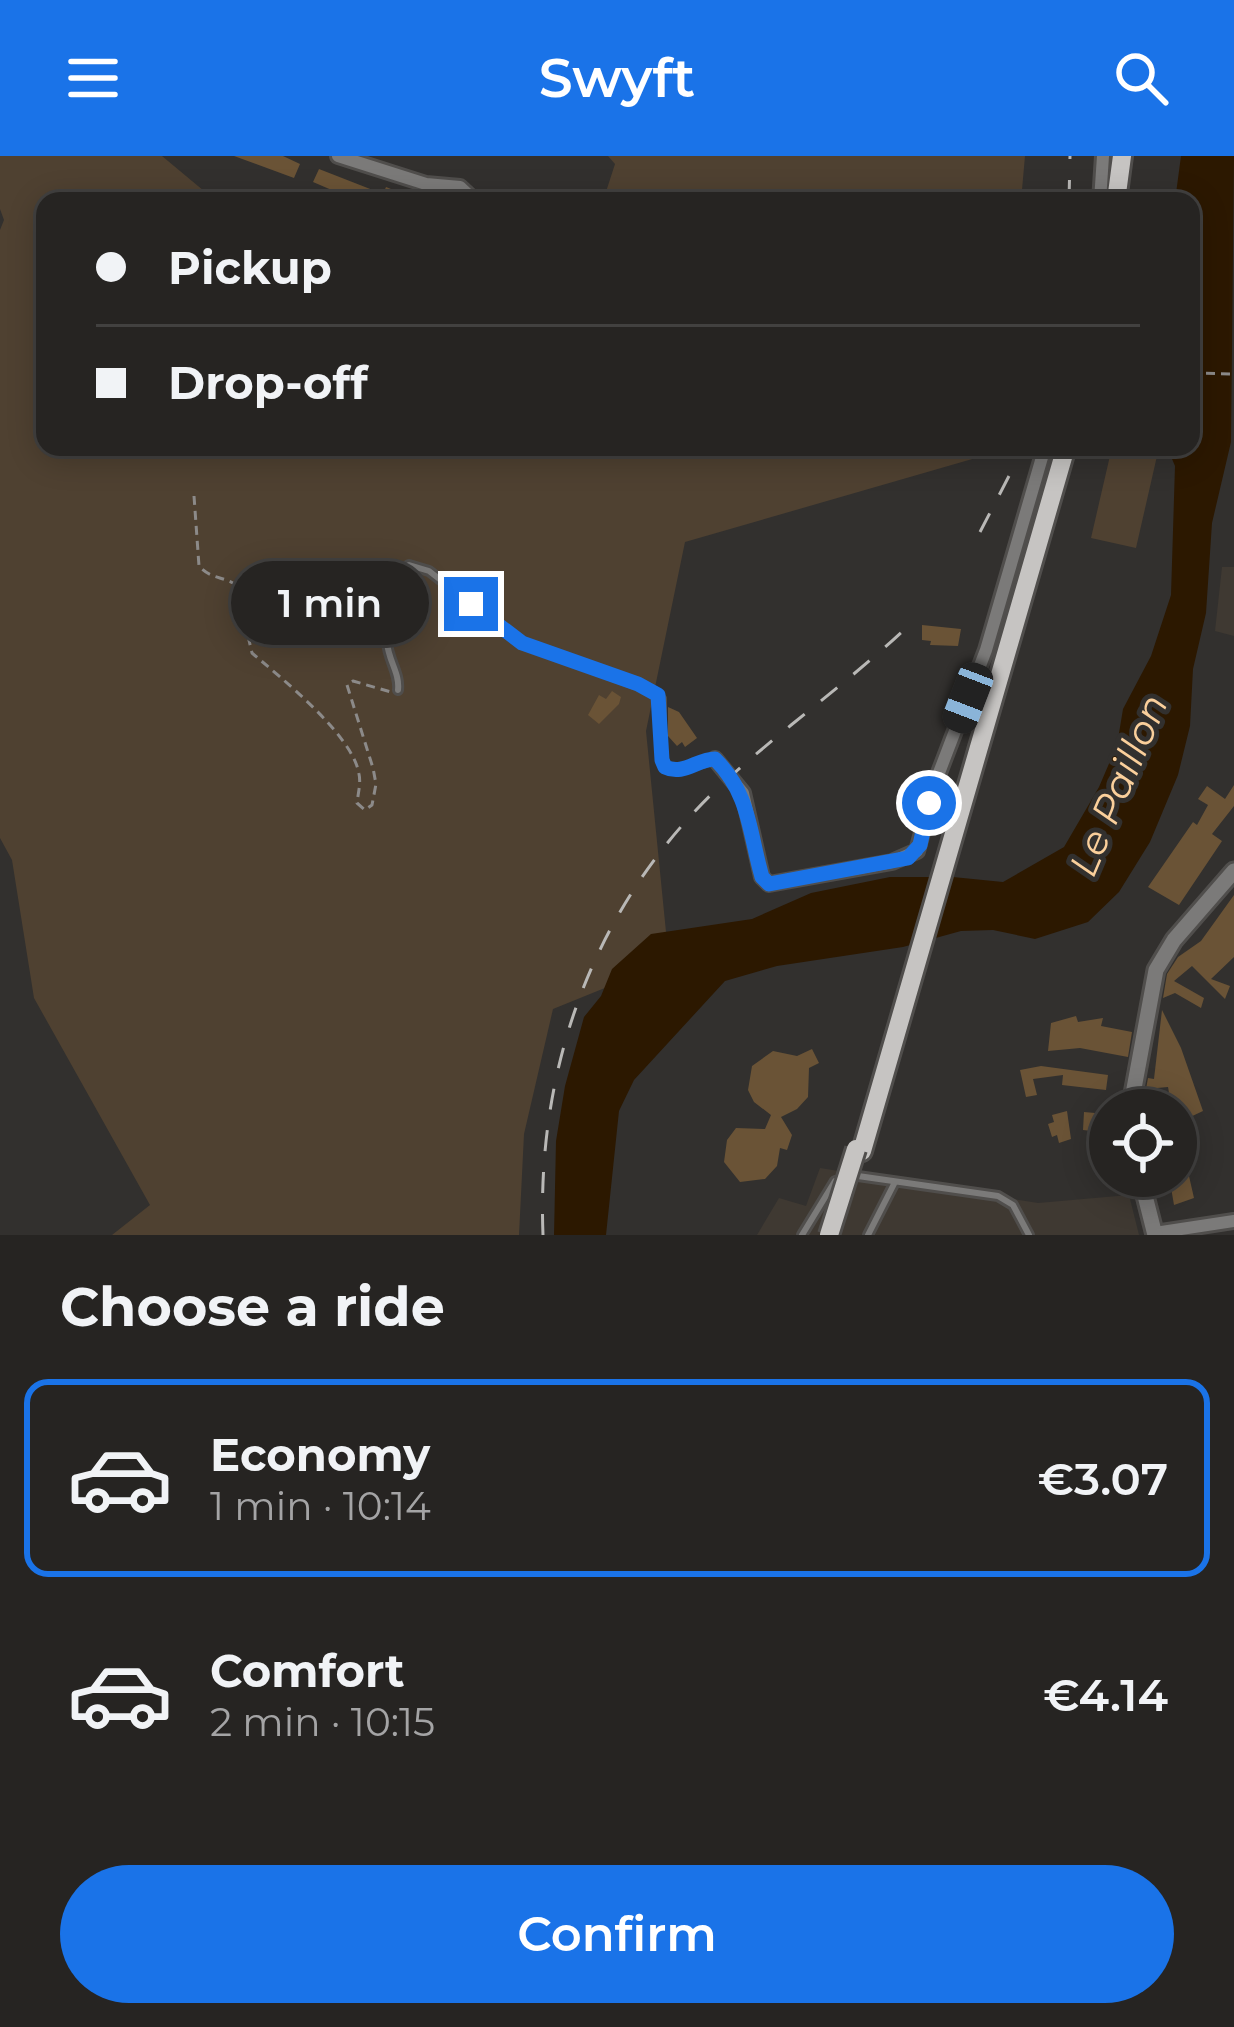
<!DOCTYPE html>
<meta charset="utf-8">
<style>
:root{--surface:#262422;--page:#2e2c2a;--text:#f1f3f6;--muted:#a4a4a5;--line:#424140;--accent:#1a73e8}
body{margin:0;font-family:Montserrat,sans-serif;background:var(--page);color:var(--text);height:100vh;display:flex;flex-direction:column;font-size:45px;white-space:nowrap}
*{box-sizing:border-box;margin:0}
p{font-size:39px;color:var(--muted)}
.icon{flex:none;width:66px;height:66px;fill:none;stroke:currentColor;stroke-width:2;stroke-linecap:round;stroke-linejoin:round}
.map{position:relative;height:1079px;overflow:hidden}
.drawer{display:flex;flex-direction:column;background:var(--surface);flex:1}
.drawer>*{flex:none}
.guide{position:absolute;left:36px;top:36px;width:1164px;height:264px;border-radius:24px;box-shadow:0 6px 30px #0003,0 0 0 3px var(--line);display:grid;align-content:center;height:264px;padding:0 60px;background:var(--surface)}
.tools{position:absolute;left:1089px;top:933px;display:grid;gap:24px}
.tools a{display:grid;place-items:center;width:108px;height:108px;border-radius:50%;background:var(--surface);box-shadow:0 6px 30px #0003,0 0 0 3px var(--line);font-size:60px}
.end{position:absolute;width:54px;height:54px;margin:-27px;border:15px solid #1a73e8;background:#fff;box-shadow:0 0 0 6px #fff}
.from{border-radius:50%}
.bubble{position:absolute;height:84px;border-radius:42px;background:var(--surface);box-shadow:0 6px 30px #0003,0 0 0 3px var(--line);font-size:39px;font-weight:600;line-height:84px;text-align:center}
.car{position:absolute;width:36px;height:72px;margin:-36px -18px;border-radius:15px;box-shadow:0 0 9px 3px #0007;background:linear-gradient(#222 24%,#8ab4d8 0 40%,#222 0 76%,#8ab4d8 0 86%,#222 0)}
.guide b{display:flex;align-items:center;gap:42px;height:114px;font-size:45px}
.guide b+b{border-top:3px solid var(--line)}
.guide i{width:30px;height:30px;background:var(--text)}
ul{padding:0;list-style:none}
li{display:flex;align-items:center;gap:36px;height:198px;margin:0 24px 18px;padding:0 36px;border:6px solid transparent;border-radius:24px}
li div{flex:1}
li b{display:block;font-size:45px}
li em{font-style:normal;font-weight:600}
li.selected{border-color:var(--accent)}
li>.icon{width:108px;height:108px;stroke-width:1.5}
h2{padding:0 60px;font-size:54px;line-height:144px}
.cta{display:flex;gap:24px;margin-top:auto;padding:24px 60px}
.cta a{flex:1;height:138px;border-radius:72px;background:var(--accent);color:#fff;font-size:48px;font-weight:600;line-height:138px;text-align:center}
header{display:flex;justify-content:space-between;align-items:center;height:156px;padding:0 60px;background:var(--accent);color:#fff;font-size:54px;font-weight:600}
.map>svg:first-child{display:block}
.built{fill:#3f3932}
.green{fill:#4f4131}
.water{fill:#2c1800}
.building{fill:#6a5336}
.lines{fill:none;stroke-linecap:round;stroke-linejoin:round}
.service-casing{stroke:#504e4c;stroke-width:12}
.minor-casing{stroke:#504e4c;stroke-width:18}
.tertiary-casing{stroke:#504e4c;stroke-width:21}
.primary-casing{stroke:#504e4c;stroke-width:24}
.path{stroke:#8c8a89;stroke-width:3;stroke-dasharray:9 6;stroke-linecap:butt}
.service{stroke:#7b7a79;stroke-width:6}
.minor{stroke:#7b7a79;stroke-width:12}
.tertiary{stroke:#7b7a79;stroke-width:15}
.primary{stroke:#c6c4c2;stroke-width:18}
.rail{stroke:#b9b8b6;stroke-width:3;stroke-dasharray:21 21;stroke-linecap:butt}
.primary-bridge-casing{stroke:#504e4c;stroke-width:24;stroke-linecap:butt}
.primary-bridge{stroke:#c6c4c2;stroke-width:18}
.route{stroke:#1a73e8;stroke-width:15}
.labels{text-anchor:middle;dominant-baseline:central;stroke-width:10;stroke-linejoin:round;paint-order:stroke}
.water-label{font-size:39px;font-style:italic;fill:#facf9b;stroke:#32302e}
</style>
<header><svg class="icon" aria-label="menu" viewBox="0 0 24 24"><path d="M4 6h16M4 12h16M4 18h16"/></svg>Swyft<svg class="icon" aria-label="search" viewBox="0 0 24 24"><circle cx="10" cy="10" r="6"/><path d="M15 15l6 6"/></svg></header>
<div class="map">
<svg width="1234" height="1079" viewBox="0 0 1234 1079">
<rect width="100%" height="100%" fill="#32302e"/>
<path class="built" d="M 1222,411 L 1234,411 L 1234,480 L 1215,475 Z
M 820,1012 L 1038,1047 L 1129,1039 L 1139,1079 L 757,1079 L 779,1042 L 806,1050 Z"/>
<path class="green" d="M 0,0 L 162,0 L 216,45 L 45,45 L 45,291 L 1001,291 L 1000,295 L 685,386 L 646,575 L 669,806 L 553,853 L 524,978 L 519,1079 L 112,1079 L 150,1049 L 34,842 L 12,704 L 0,682 L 0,74 L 4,64 L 0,53 Z
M 608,0 L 1025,0 L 1021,45 L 603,45 L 615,8 Z
M 1112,291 L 1157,300 L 1136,392 L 1091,382 Z"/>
<path class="water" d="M 1181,0 L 1234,0 L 1231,286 L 1212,367 L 1206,457 L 1193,513 L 1190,570 L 1178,619 L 1150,686 L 1119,736 L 1088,766 L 1035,783 L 993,774 L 961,775 L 903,791 L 777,810 L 725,825 L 634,924 L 619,955 L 606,1079 L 554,1079 L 556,985 L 565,930 L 584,861 L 601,840 L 612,813 L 651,778 L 752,763 L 811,737 L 890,721 L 953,721 L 1003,726 L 1064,691 L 1099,631 L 1117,589 L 1123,553 L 1151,500 L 1171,439 L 1175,310 L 1167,291 L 1191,291 L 1191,45 L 1175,45 Z"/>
<path class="building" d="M 234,0 L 283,0 L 300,8 L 294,22 Z
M 319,13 L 383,38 L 386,31 L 421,45 L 339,45 L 334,35 L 313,26 Z
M 922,469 L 961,473 L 958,490 L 930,489 L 931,485 L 922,484 Z
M 612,535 L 621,541 L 619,548 L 599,568 L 588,559 L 599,539 L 606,543 Z
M 668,551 L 679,556 L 697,582 L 685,591 L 682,586 L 677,590 L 668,580 Z
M 1234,629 L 1234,650 L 1212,678 L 1222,685 L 1179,749 L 1148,731 L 1193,666 L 1197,669 L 1208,649 L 1198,643 L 1207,630 L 1225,643 Z
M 1234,739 L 1234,801 L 1211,823 L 1230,830 L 1225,843 L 1192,810 L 1174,825 L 1204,842 L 1201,852 L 1175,837 L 1163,842 L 1167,818 L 1178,801 L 1201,785 Z
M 1162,854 L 1181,892 L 1203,955 L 1186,963 L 1185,958 L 1176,960 L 1176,954 L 1172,954 L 1168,931 L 1146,933 L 1148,922 L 1154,923 Z
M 1076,860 L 1078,866 L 1103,862 L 1101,870 L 1132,876 L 1128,901 L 1080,892 L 1048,895 L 1051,867 Z
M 812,893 L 819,907 L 809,912 L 808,941 L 797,953 L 781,961 L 792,979 L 787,994 L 780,992 L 777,1010 L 765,1023 L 740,1026 L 724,1006 L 727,984 L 736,972 L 765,973 L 771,959 L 754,946 L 748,934 L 752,910 L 773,895 L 797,900 Z
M 1041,910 L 1108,919 L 1106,934 L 1062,929 L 1063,919 L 1033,923 L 1037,939 L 1026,941 L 1020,914 Z
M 1067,955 L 1071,983 L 1059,987 L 1057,979 L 1052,981 L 1048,968 L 1054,966 L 1052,959 Z
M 1084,956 L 1106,958 L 1104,984 L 1109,983 L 1110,1014 L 1098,1017 L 1092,975 L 1083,974 Z
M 1169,1020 L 1189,1020 L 1194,1042 L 1174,1049 Z"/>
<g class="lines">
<g class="service-casing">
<path id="service" d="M 398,534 C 400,517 388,504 387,486 C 386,463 392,439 397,417 L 409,409 L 429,415 L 522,487 L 651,534 L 661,543 L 661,604 L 665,611 L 680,614 L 715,603
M 802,1079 L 835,1025 L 858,1020 L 998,1040 L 1013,1049 L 1029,1079
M 868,1079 L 895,1026"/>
</g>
<g class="minor-casing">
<path id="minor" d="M 338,0 L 426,28 L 460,31 L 475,45
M 1100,45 L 1103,0
M 715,603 L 743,637 L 762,721 L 769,728 L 892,706 L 917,695 L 937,622 L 986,494 L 1045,291
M 1155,1077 L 1234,1065"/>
</g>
<g class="tertiary-casing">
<path id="tertiary" d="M 1130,954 L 1156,814 L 1174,784 L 1234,715
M 1140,1020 L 1155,1079"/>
</g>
<g class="primary-casing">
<path id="primary" d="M 1116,45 L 1122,0
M 862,995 L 1066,291"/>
</g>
<path class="path" d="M 1191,217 L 1234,218
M 194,340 L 199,410 C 210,423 223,420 236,429 L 252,497 C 281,522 353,579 359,618 C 361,627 358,638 357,647 L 365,654 L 372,649 L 376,628 L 373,612 L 347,529 L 353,525 L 391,536"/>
<use href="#service" class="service"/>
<use href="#minor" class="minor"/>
<use href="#tertiary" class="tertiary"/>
<use href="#primary" class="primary"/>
<path class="rail" d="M 1069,45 L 1070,0
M 980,376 L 1024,291
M 543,1079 C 536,903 599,738 732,619 C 789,568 851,524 907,471"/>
<g class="primary-bridge-casing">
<path id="primary-bridge" d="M 829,1079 L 856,993"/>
</g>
<use href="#primary-bridge" class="primary-bridge"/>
</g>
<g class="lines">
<path class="route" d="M 471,448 L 522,487 L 638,528 L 658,539 L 662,604 L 665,611 C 683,620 697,603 715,603 C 750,638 749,676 762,721 L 769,728 L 908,702 L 920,689 L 929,647"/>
</g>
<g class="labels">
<g class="water-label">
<text transform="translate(1118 629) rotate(-67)">Le Paillon</text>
</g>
</g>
</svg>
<div class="tools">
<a><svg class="icon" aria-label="locate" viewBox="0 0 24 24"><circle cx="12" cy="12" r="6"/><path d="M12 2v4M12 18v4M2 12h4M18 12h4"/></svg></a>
</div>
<i class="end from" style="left:929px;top:647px"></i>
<i class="end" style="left:471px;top:448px"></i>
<div class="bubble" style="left:231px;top:405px;width:198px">1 min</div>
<i class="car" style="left:968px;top:542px;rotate:201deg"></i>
<div class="guide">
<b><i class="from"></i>Pickup</b>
<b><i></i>Drop-off</b>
</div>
</div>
<section class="drawer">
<h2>Choose a ride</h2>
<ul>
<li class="selected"><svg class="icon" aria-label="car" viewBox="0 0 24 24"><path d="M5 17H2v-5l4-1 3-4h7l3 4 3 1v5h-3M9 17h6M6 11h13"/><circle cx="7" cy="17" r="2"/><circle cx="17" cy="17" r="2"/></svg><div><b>Economy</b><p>1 min · 10:14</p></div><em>€3.07</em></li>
<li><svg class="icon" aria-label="car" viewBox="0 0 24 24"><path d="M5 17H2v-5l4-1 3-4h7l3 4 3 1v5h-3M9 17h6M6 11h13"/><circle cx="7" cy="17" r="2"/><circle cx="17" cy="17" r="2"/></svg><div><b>Comfort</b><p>2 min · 10:15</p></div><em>€4.14</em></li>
</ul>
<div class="cta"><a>Confirm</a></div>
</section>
